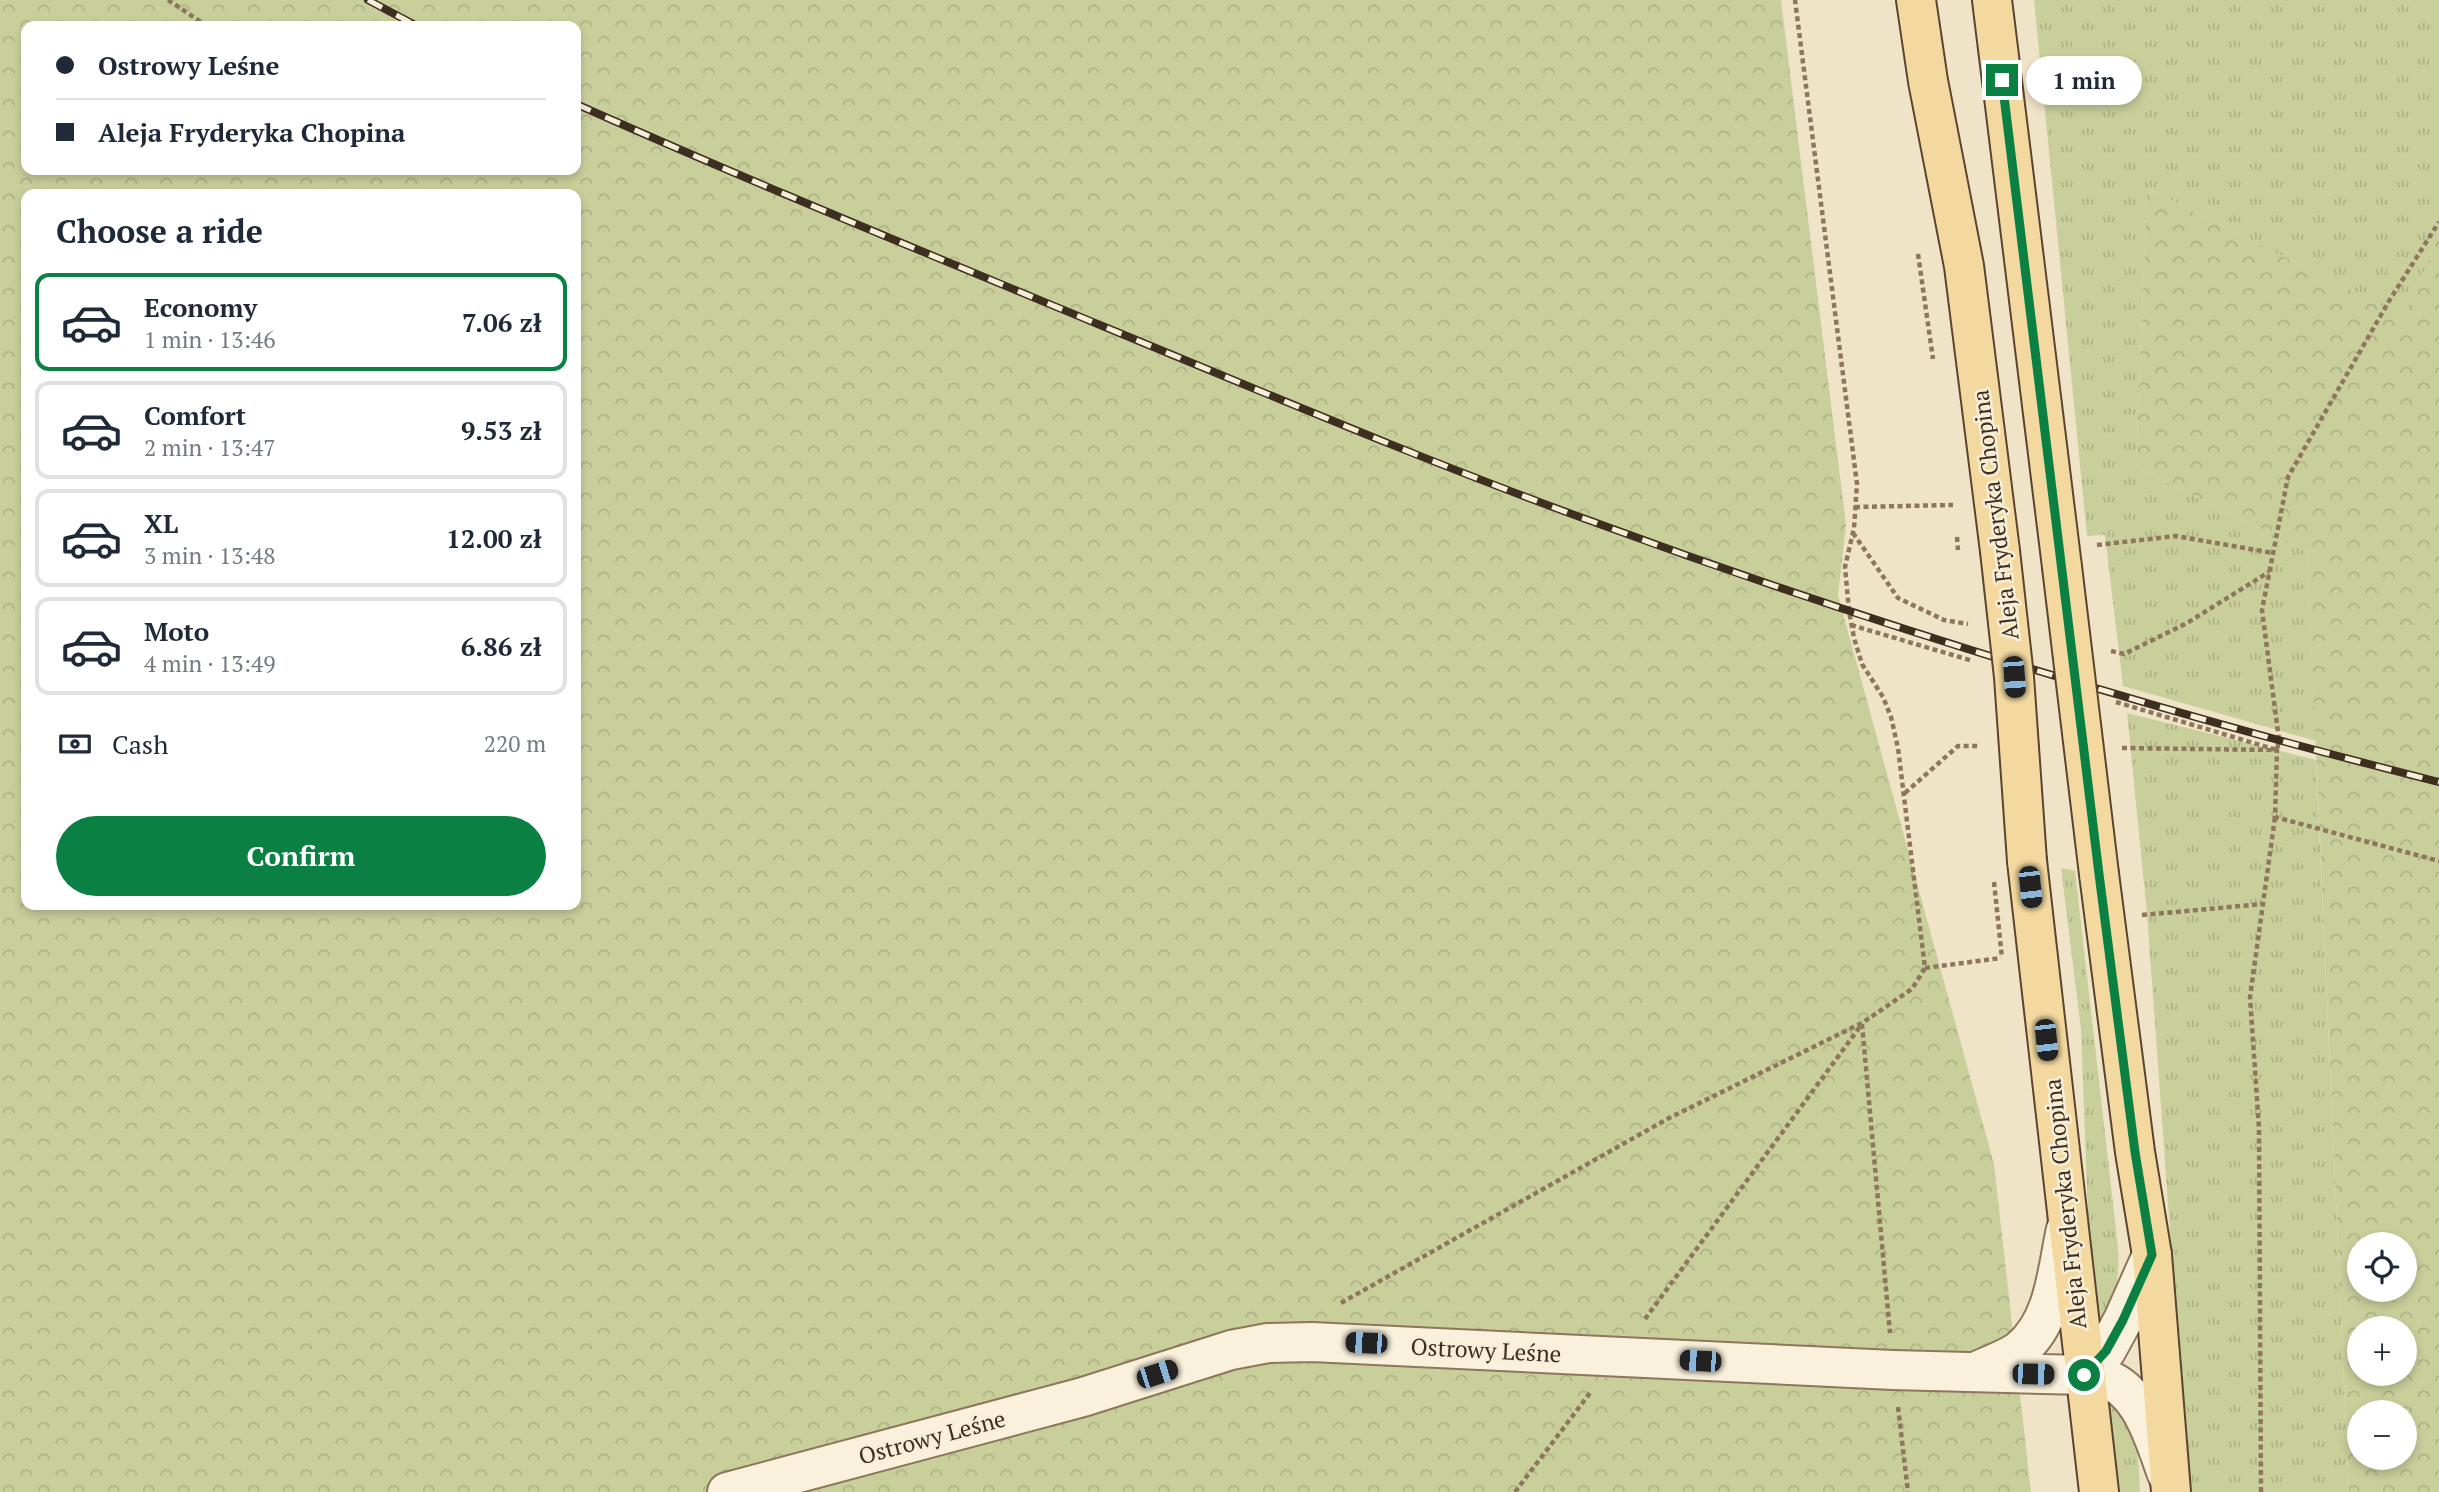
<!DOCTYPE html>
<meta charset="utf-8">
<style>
:root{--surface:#fff;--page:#f2f2f3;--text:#1f2937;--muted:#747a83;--line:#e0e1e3;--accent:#0b8043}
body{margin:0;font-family:"PT Serif",serif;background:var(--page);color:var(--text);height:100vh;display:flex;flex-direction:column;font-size:26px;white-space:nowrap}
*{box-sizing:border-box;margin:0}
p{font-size:23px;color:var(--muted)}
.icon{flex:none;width:38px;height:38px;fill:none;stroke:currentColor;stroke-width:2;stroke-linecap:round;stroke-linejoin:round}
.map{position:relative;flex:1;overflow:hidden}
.details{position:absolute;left:21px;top:189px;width:560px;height:721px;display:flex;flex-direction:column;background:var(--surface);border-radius:14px;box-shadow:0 4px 10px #0003}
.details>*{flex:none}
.guide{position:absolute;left:21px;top:21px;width:560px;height:154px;border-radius:14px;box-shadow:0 4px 10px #0003;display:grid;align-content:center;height:154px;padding:0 35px;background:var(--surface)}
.buttons{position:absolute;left:2347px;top:1232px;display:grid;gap:14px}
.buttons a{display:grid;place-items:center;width:70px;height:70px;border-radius:50%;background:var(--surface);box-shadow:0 4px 10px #0003;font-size:35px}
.end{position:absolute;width:32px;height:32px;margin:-16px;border:9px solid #0b8043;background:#fff;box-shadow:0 0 0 4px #fff}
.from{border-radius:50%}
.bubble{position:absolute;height:49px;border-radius:24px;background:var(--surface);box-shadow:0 4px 10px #0003;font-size:23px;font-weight:700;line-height:49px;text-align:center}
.car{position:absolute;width:21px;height:42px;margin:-21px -10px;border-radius:9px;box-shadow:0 0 5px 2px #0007;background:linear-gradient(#222 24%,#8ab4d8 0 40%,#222 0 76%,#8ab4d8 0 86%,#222 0)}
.guide b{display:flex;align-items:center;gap:24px;height:66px;font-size:26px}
.guide b+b{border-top:2px solid var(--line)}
.guide i{width:18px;height:18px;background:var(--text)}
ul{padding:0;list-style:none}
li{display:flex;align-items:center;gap:21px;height:98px;margin:0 14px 10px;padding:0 21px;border:4px solid var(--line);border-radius:14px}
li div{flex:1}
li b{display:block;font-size:26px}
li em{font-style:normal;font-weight:700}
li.current{border-color:var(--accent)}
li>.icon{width:63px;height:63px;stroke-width:1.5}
h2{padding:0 35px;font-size:32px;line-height:84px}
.pay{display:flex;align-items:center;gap:18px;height:77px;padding:0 35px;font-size:26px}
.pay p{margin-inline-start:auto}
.primary-button{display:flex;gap:14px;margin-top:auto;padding:14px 35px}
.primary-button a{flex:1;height:80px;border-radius:42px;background:var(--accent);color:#fff;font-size:28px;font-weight:700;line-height:80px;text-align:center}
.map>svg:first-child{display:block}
.grass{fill:url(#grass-tufts)}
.forest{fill:url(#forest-crowns);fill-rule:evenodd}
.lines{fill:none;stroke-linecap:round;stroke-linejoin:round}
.minor-casing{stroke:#8d765c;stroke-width:42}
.primary-casing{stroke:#5b4430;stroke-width:42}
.path{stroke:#8d765c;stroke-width:4.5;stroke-dasharray:5 3.5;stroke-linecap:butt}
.minor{stroke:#faf1dc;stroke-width:38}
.primary{stroke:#f3d9a0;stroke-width:38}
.rail-casing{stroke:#3d2e20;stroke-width:8}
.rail{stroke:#f7eed8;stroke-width:5;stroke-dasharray:16;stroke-linecap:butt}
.primary-bridge-casing{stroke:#5b4430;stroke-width:42;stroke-linecap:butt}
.path-bridge{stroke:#8d765c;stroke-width:4.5;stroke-dasharray:5 3.5;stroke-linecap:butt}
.primary-bridge{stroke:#f3d9a0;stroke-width:38}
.route{stroke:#0b8043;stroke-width:9}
.labels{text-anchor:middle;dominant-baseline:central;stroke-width:5;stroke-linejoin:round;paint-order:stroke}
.street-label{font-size:23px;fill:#3d2e20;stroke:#f7eed8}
</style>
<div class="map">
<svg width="2439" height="1492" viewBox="0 0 2439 1492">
<defs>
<pattern id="grass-tufts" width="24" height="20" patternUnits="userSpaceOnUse" patternTransform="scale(1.75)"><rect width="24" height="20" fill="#c9cf9b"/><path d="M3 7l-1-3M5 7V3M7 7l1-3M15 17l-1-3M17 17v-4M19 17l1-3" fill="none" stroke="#aeb285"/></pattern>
<pattern id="forest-crowns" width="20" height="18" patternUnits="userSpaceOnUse" patternTransform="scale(1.75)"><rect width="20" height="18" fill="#c9cf9b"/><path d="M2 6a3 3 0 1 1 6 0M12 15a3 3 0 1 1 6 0" fill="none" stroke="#aeb285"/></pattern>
</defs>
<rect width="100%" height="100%" fill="#f0e4c8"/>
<path class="grass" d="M 2034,0 L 2439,0 L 2439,236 L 2405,318 L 2147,188 L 2136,467 L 2307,552 L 2316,741 L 2123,686 L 2105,535 L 2087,536 Z
M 2127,713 L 2316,760 L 2349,1492 L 2189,1492 L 2147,914 Z
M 2061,868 L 2075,871 L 2118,1247 C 2120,1272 2117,1308 2096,1326 L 2090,1266 L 2081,1030 Z
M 2102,1399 C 2139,1410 2139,1462 2140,1492 L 2112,1492 Z"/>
<path class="forest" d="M 0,0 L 1781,0 L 1846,525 L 1838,595 L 1994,1164 L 2031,1492 L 0,1492 ZM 26,26 L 576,26 L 576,170 L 26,170 ZM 26,194 L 576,194 L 576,905 L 26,905 Z
M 2147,188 L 2404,317 L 2439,236 L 2439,1492 L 2349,1492 L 2307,552 L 2136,467 ZM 2359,1244 L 2404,1244 L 2404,1290 L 2359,1290 ZM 2359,1328 L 2404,1328 L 2404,1374 L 2359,1374 ZM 2359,1412 L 2404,1412 L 2404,1458 L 2359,1458 Z"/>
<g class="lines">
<g class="minor-casing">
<path id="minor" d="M 1975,1372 C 1989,1365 2008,1359 2020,1350 C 2055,1321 2057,1270 2066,1229
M 2084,1375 L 2106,1351 L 2123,1320 L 2152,1255
M 727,1492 L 1083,1397 L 1231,1350 L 1268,1343 L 1312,1342 L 1893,1370 L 2084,1375 C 2091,1376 2099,1377 2106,1379 C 2142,1391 2155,1442 2167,1474"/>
</g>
<g class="primary-casing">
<path id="primary" d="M 1916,0 L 1928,81 L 1964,266 L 2000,551
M 1992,0 L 2062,567
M 2027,861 L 2099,1492
M 2099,874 L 2135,1152 L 2152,1255 L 2171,1492"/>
</g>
<path class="path" d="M 168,0 L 207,26
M 1918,254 L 1933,359
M 1855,507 L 1953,505
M 1853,533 L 1898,598 L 1944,620 L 1968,624
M 2097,545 L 2176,536 L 2273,553
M 1851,625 L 1973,661
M 2111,651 L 2124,654 L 2187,623 L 2269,572
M 2116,702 L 2277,750 L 2279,740 L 2262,610 L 2288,477 L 2389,301 L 2439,222
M 2122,748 L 2277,750 L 2275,817 L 2439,861
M 1905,793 L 1958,746 L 1980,746
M 2142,915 L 2263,904
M 1925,968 L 2001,958
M 1862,1024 L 1890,1333
M 1341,1303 L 1669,1118 L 1862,1023 L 1912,989 L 1925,968 L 1898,748 L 1891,717 L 1883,697 L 1862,664 L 1854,638 L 1849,611 L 1845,567 L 1854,528 L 1857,484 L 1795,0
M 1645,1319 L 1862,1024
M 1898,1407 L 1908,1492
M 1515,1492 L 1590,1393
M 2261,1492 L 2259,1128 L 2250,997 L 2275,817"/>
<use href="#minor" class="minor"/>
<use href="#primary" class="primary"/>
<g class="rail-casing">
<path id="rail" d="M 368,0 L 417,26
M 576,104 C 749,181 924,252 1100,325 C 1263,392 1425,461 1591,521 C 1869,623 2152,710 2439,782"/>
</g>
<use href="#rail" class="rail"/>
<g class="primary-bridge-casing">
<path id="primary-bridge" d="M 2000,551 L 2014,677 L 2027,861
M 2062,567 L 2099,874"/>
</g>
<path class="path-bridge" d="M 1957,537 L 1958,550
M 1994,882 L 2002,958"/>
<use href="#primary-bridge" class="primary-bridge"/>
</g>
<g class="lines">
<path class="route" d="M 2002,80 L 2099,874 L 2135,1152 L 2152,1255 L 2123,1320 L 2106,1351 L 2084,1375"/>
</g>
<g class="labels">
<g class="street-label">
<text transform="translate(1995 515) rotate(-97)">Aleja Fryderyka Chopina</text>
<text transform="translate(2065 1204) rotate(-96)">Aleja Fryderyka Chopina</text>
<text transform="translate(1486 1350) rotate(3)">Ostrowy Leśne</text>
<text transform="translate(932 1437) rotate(-15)">Ostrowy Leśne</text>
</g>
</g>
</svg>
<div class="buttons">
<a><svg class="icon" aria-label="locate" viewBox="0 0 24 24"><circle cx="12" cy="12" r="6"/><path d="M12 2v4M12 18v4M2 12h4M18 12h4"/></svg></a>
<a>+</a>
<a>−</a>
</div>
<i class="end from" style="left:2084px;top:1375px"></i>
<i class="end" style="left:2002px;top:80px"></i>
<div class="bubble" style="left:2026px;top:56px;width:116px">1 min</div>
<i class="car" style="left:2014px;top:677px;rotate:176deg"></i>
<i class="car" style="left:2030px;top:887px;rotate:174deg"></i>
<i class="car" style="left:2046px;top:1040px;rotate:174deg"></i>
<i class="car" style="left:1366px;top:1343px;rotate:272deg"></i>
<i class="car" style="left:1700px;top:1361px;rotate:273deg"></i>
<i class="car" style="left:1157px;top:1374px;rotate:72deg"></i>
<i class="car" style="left:2033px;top:1374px;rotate:91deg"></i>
<div class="guide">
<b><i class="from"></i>Ostrowy Leśne</b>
<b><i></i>Aleja Fryderyka Chopina</b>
</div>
<section class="details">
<h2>Choose a ride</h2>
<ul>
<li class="current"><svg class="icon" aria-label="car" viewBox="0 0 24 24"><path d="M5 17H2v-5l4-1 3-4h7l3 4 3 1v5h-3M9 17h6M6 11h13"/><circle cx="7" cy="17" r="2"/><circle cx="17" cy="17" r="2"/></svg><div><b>Economy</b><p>1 min · 13:46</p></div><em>7.06 zł</em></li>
<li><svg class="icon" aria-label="car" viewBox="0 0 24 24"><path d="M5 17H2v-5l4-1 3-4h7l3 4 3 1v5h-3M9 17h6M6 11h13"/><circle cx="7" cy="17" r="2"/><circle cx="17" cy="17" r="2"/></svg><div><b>Comfort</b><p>2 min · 13:47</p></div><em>9.53 zł</em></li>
<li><svg class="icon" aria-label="car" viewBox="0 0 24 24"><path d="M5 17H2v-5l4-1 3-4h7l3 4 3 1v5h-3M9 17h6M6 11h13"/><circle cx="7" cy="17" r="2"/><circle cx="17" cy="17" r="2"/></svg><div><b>XL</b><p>3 min · 13:48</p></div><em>12.00 zł</em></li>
<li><svg class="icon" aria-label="car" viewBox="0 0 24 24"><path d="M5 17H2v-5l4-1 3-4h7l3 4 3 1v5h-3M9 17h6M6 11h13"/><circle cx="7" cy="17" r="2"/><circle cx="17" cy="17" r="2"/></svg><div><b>Moto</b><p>4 min · 13:49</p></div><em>6.86 zł</em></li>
</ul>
<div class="pay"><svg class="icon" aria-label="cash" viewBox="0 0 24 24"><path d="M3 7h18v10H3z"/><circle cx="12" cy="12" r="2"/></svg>Cash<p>220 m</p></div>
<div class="primary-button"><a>Confirm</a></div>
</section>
</div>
